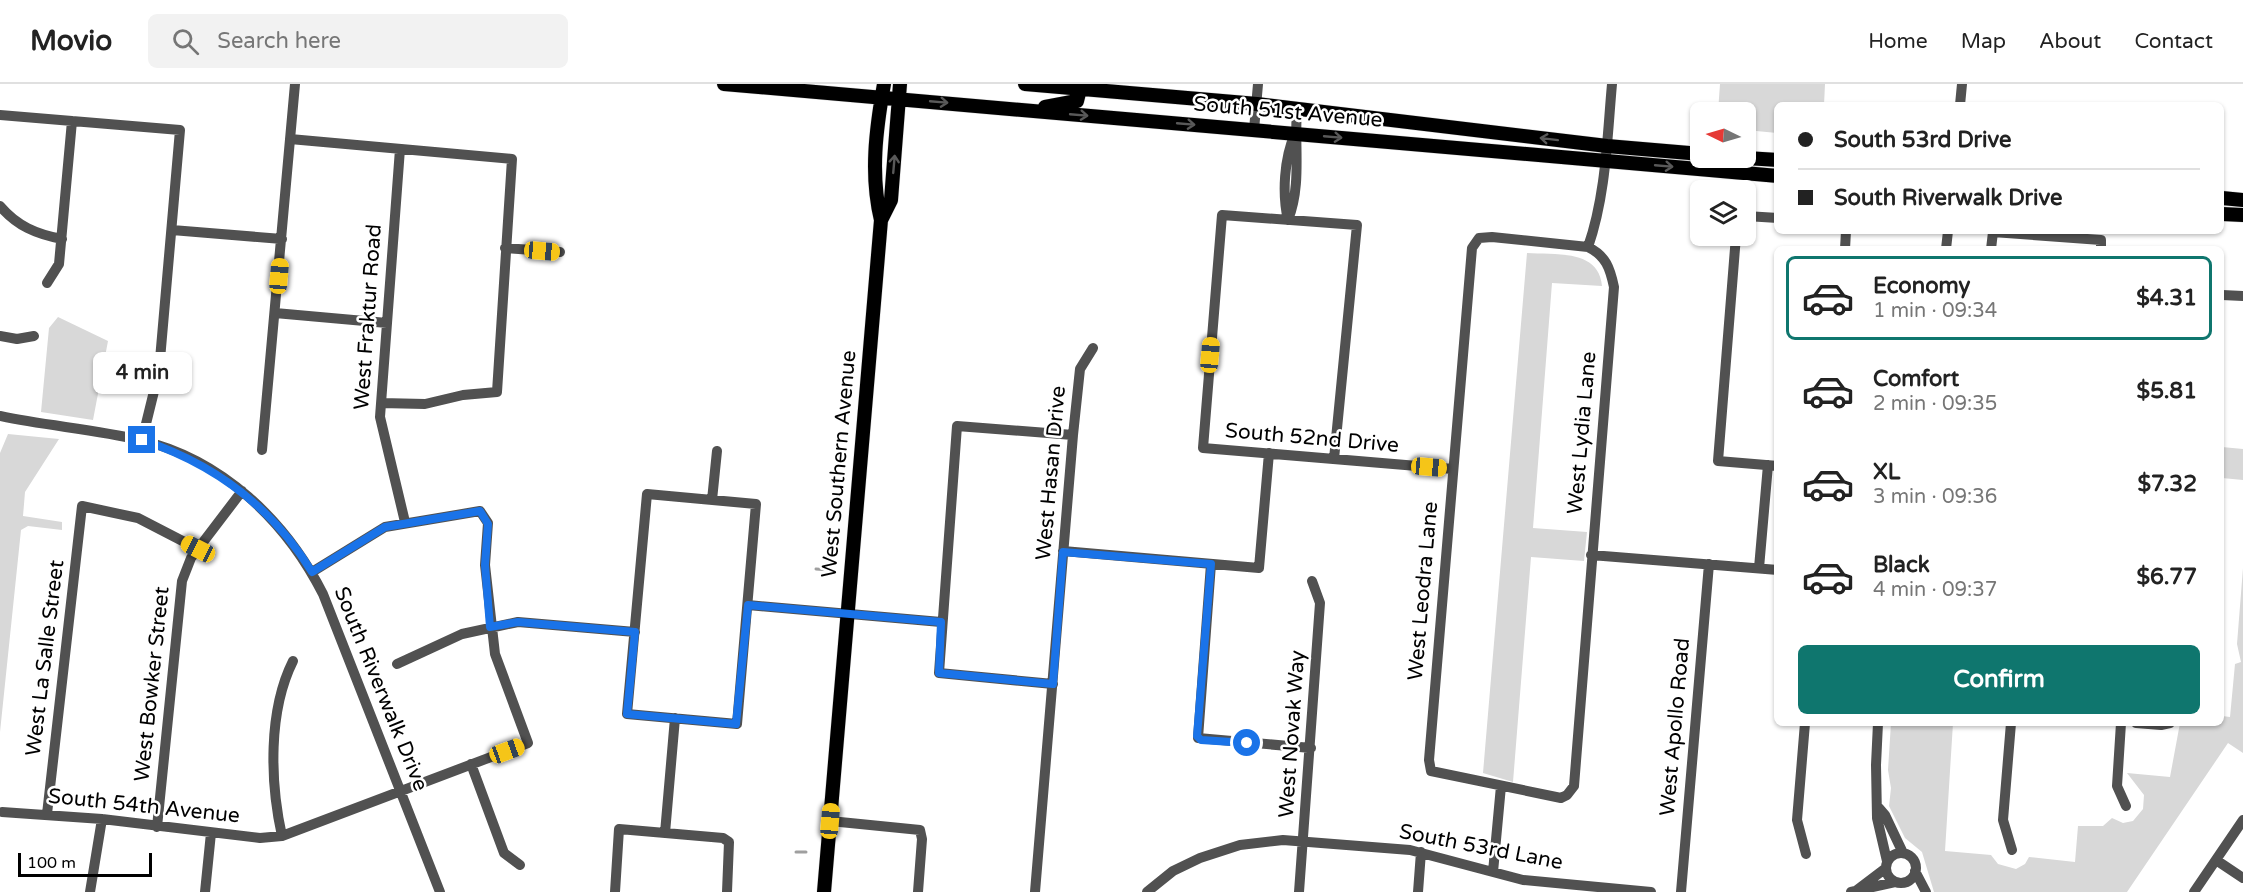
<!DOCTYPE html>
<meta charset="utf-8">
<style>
:root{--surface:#fff;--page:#f2f2f2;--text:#222;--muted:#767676;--line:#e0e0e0;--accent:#0f766e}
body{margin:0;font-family:"Varela Round",sans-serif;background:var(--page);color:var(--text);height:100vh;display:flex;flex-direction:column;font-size:22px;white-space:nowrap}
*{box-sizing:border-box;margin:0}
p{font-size:20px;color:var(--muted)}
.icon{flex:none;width:33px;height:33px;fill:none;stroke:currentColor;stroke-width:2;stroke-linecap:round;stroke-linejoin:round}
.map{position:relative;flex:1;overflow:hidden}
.panel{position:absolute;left:1774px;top:162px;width:450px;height:480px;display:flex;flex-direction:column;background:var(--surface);border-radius:9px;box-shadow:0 2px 4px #0004}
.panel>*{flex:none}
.guide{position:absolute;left:1774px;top:18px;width:450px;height:132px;border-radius:9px;box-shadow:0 2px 4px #0004;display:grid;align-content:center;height:132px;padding:0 24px;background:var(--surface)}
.needle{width:39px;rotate:275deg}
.fabs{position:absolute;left:1690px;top:18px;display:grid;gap:12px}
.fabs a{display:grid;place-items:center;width:66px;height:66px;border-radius:9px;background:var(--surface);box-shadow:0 2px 4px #0004;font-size:30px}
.scale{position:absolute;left:18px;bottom:15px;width:134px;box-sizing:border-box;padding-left:6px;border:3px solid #000;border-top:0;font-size:16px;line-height:21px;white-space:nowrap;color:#000;-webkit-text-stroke:4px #fff;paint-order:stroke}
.end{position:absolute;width:27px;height:27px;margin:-14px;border:8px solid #1a73e8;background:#fff;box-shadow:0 0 0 3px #fff}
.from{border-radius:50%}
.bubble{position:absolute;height:42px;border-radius:9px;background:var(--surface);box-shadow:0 2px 4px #0004;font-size:20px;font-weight:700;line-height:42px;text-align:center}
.car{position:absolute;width:18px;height:36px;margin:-18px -9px;border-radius:8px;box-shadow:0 0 4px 2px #0007;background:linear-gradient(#f5c518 24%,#345 0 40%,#f5c518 0 76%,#345 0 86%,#f5c518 0)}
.guide b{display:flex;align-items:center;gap:21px;height:57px;font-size:22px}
.guide b+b{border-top:2px solid var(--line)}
.guide i{width:15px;height:15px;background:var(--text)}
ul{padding:10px 0 0;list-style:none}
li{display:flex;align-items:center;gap:18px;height:84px;margin:0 12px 9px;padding:0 12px;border:3px solid transparent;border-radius:9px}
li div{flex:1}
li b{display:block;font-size:22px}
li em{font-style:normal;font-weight:700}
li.selected{border-color:var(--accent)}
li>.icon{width:54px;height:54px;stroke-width:1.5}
.action{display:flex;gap:12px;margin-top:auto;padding:12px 24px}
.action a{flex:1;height:69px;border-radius:9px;background:var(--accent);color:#fff;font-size:24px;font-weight:700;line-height:69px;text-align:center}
header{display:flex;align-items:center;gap:36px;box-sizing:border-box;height:84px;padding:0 30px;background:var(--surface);border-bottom:2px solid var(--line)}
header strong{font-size:28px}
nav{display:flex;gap:33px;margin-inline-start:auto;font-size:21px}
.search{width:420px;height:54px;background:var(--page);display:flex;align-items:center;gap:15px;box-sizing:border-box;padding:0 21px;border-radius:9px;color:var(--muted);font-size:22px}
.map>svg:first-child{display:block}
.green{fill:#d8d8d8}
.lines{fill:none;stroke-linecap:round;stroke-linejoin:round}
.stream{stroke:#9f9f9f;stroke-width:3}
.major-casing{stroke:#dbdbdb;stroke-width:15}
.minor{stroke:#515151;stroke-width:10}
.major{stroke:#000;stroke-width:14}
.oneway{stroke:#595959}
.route{stroke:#1a73e8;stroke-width:8}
.labels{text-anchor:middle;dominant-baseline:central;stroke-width:5;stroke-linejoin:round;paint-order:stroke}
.street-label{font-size:21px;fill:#000;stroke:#fff}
</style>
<header>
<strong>Movio</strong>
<div class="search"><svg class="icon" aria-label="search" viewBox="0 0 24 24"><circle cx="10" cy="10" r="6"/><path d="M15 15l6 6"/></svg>Search here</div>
<nav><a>Home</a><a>Map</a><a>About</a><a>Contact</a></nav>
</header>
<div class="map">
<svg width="2243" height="808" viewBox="0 0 2243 808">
<rect width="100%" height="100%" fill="#fff"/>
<path class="green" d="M 1720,0 L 1825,0 L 1824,21 L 1778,21 L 1777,49 L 1746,46 L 1746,28 L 1718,28 Z
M 1527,169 C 1555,171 1599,165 1602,202 L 1552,199 L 1533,444 L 1587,448 L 1584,477 L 1531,473 L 1513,698 L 1483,689 Z
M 58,233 L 108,257 L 93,336 L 41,328 L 49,244 Z
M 8,350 L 59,355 L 25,408 L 23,432 L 62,438 L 62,446 L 28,442 L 21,446 L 0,648 L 0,369 Z
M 2222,363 L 2243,365 L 2243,396 L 2222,394 Z
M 2243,484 L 2243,669 L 2228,659 L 2127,808 L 1934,808 L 1922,768 L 1905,754 L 1889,722 L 1891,704 L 1888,686 L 1891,639 L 1953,639 L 1945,767 L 1991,771 L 1998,780 L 2016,785 L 2025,780 L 2029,773 L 2075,778 L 2078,742 L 2103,742 L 2112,734 L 2123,739 L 2133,737 L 2143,725 L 2144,711 L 2127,689 L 2170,693 L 2180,639 L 2222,639 L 2222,632 L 2230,633 L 2235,580 L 2241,578 L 2237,560 Z"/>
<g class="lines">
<path class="stream" d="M 816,485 L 830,486
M 796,768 L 806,768"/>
<g class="major-casing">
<path id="major" d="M 724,0 L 1778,92
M 1025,0 L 1257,20 L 1607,62 L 1701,70
M 1045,23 L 1077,17 L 1080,5
M 1746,74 L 1778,76
M 2222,114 L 2243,116
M 2222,130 L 2243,131
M 881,136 L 891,116 L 900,0
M 824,808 L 881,136 C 870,91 876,45 884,0"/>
</g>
<path class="minor" d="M 1960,21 L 1962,0
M 0,31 L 180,46 L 159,287 L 142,356
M 1254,46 L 1258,0
M 290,55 L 512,75 L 497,308 L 463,311 L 425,320 L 381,319
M 400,65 L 380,333 L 405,438
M 0,122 C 17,142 36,150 62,155
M 1746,132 L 1778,134
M 1288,136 C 1302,101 1294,62 1297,25
M 1288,136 C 1282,110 1284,74 1295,50
M 172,146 L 282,155
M 1736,152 L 1718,377 L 1778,382
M 1492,153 L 1588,163 C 1606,172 1610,184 1614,203 L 1574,702 L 1567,711 L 1561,714 L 1431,687 L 1429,676 L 1472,164 L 1479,154 Z
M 1588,163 C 1606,111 1607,55 1612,0
M 505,164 L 560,168
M 1845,165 L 1846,147
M 1946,165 L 1948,147
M 1991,165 L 1993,148 L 2101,156 L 2101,165
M 47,199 L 59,180 L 72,37
M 2222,211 L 2243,212
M 275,229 L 387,239
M 0,252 L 17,255 L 34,252
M 0,332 C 46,342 94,345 140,356 C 222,375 286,437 323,510 L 440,808
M 262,366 L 295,0
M 1334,375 L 1357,141 L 1222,131 L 1203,364 L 1453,385
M 647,410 L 756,420 L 737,640 L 627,630 Z
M 712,416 L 717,367
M 1063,467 L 1259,484 L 1269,369
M 1591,471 L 1778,486
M 1211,480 L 1198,654 L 1311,664
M 1759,484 L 1768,381
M 748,521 L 941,538
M 397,580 L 462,550 L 518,538 L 635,548
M 1053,600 L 939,589 L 957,342 L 1073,351
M 1805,639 L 1797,736 L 1806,770
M 1878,639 L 1876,681 L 1877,734 L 1887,777
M 2011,639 L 2003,736 L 2012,766
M 2121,639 L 2117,702 L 2126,722
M 2136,639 L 2161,641 L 2170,639
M 471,680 L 504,769 L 520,781
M 1879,724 L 1885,731 L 1903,769
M 2,728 L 102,735 L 260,754 L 282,752 L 528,659 L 495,570 L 485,481 L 488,439 L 480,427 L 385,443 L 312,488
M 47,730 L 82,422 L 138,434 L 198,465
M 830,737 L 920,746 L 922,755 L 918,808
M 157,743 L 182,497 L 191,474 L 242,407
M 665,749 L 675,634
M 282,752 C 270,698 268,627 293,577
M1886 784a15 15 0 1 1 30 0a15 15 0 1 1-30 0Z
M 2216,776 L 2243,794
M 1915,787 L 1926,808
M 1493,788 L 1501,702
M 1857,806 L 1886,784
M 90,808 L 102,735
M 205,808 L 211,749
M 615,808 L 619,745 L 723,754 L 729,758 L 727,808
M 1035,808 L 1073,351 L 1080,285 L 1093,264
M 1147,808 L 1173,787 L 1200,774 L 1240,761 L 1283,756 L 1410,766 L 1523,796 L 1651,808
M 1299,808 L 1320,519 L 1312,497
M 1418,808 L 1421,768
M 1681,808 L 1709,480
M 1851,808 L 1895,798
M 2194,808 L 2243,736"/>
<use href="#major" class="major"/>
</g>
<defs><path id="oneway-shaft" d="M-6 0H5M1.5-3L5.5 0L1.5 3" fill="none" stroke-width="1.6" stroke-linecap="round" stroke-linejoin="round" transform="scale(1.5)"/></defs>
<g class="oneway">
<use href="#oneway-shaft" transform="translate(939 18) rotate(5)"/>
<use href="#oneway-shaft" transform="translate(1079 31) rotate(5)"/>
<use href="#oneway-shaft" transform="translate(1186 40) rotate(5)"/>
<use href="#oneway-shaft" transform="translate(1333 53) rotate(5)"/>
<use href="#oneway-shaft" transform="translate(1549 55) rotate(-173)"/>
<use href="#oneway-shaft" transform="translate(894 80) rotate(-85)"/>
<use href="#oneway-shaft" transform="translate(1664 82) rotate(5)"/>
</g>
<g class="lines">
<path class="route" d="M 142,356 C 215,380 272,423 312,488 L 385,443 L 480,427 L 488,440 L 485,481 L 490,543 L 518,538 L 635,548 L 627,630 L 736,640 L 748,521 L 941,538 L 939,589 L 1053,600 L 1063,468 L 1211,480 L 1197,652 L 1201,656 L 1247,659"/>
</g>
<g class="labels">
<g class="street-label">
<text transform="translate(1288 28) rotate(5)">South 51st Avenue</text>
<text transform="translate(368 233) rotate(-86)">West Fraktur Road</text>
<text transform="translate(1582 349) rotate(-85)">West Lydia Lane</text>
<text transform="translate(1312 354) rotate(5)">South 52nd Drive</text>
<text transform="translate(839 380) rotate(-85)">West Southern Avenue</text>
<text transform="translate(1051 389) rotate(-85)">West Hasan Drive</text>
<text transform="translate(1423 507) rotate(-85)">West Leodra Lane</text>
<text transform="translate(45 574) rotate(-83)">West La Salle Street</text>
<text transform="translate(152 600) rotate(-84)">West Bowker Street</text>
<text transform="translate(381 605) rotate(68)">South Riverwalk Drive</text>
<text transform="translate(1675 643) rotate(-85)">West Apollo Road</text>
<text transform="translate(1292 650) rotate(-86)">West Novak Way</text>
<text transform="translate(144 722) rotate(6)">South 54th Avenue</text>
<text transform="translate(1481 763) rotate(11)">South 53rd Lane</text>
</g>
</g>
</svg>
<div class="fabs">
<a><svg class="needle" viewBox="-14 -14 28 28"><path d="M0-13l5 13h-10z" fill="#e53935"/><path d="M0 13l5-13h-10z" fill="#767676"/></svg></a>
<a><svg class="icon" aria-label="layers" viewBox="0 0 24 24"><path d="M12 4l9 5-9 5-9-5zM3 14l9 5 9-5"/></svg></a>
</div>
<div class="scale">100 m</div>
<i class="end from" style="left:1247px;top:659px"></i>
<i class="end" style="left:142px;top:356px"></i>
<div class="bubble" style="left:93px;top:268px;width:99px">4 min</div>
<i class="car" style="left:542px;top:167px;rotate:95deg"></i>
<i class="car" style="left:279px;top:192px;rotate:5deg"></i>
<i class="car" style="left:1210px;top:271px;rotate:5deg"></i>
<i class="car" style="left:1429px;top:383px;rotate:95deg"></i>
<i class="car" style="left:198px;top:465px;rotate:297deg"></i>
<i class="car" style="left:507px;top:667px;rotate:70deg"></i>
<i class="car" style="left:830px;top:737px;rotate:5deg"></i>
<div class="guide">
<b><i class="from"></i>South 53rd Drive</b>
<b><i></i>South Riverwalk Drive</b>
</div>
<section class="panel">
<ul>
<li class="selected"><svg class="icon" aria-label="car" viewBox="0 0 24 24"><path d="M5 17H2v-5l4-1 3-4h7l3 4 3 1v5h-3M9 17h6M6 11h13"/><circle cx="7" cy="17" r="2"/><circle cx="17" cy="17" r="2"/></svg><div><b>Economy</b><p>1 min · 09:34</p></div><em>$4.31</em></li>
<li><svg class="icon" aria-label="car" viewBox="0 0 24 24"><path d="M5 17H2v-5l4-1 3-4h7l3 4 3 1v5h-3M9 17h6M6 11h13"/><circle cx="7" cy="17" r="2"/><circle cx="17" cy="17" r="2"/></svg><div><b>Comfort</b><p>2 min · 09:35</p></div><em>$5.81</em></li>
<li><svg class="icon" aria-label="car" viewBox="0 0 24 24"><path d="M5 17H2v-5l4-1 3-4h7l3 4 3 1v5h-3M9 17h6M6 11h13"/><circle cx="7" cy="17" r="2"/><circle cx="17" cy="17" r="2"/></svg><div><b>XL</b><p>3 min · 09:36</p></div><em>$7.32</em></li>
<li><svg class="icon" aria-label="car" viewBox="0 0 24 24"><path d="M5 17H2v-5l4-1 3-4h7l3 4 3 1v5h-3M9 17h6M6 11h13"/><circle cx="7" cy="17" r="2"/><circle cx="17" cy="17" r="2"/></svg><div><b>Black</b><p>4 min · 09:37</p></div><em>$6.77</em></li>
</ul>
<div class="action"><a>Confirm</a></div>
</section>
</div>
